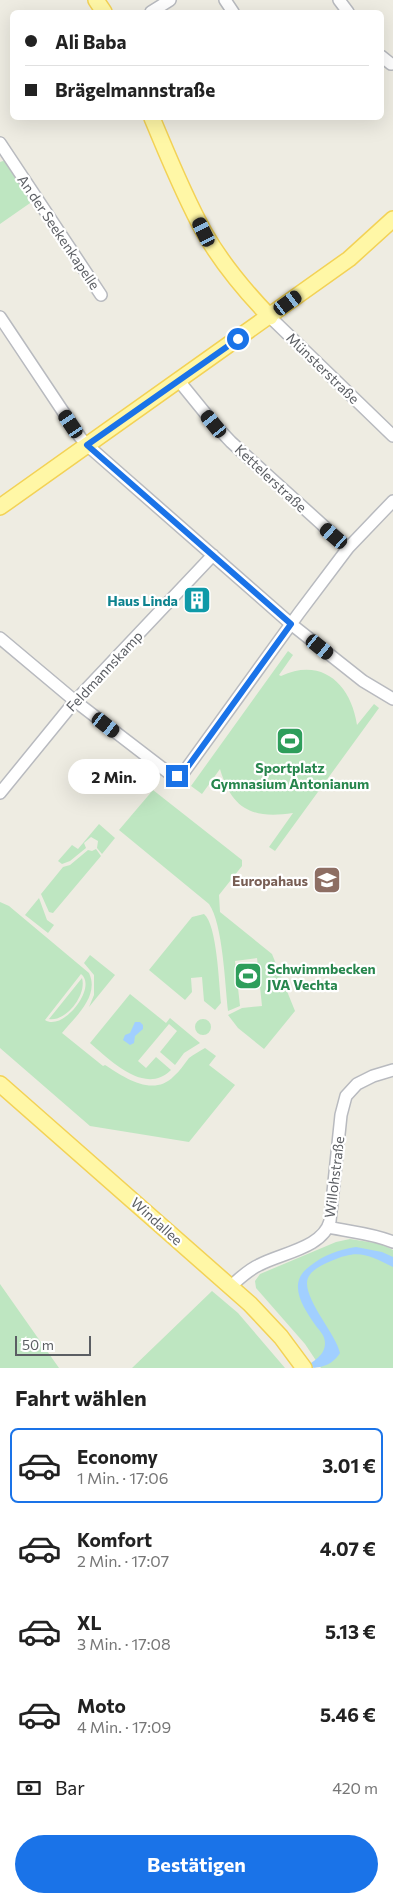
<!DOCTYPE html>
<html lang="de">
<meta charset="utf-8">
<style>
:root{--surface:#fff;--page:#f2f2f2;--text:#222;--muted:#767676;--line:#e0e0e0;--accent:#1a73e8}
body{margin:0;font-family:Commissioner,sans-serif;background:var(--page);color:var(--text);height:100vh;display:flex;flex-direction:column;font-size:19px;white-space:nowrap}
*{box-sizing:border-box;margin:0}
p{font-size:16px;color:var(--muted)}
.icon{flex:none;width:28px;height:28px;fill:none;stroke:currentColor;stroke-width:2;stroke-linecap:round;stroke-linejoin:round}
.map{position:relative;height:1368px;overflow:hidden}
.side{display:flex;flex-direction:column;background:var(--surface);flex:1}
.side>*{flex:none}
.banner{position:absolute;left:10px;top:10px;width:374px;height:110px;border-radius:8px;box-shadow:0 5px 20px #0002;display:grid;align-content:center;height:110px;padding:0 15px;background:var(--surface)}
.scale{position:absolute;left:15px;bottom:12px;width:76px;box-sizing:border-box;padding-left:5px;border:2px solid #5b5e63;border-top:0;font-size:14px;line-height:18px;white-space:nowrap;color:#5b5e63;-webkit-text-stroke:4px #fff;paint-order:stroke}
.end{position:absolute;width:22px;height:22px;margin:-11px;border:6px solid #1a73e8;background:#fff;box-shadow:0 0 0 2px #fff}
.from{border-radius:50%}
.bubble{position:absolute;height:35px;border-radius:18px;background:var(--surface);box-shadow:0 5px 20px #0002;font-size:16px;font-weight:700;line-height:35px;text-align:center}
.car{position:absolute;width:15px;height:30px;margin:-15px -8px;border-radius:6px;box-shadow:0 0 4px 1px #0007;background:linear-gradient(#222 24%,#8ab4d8 0 40%,#222 0 76%,#8ab4d8 0 86%,#222 0)}
.banner b{display:flex;align-items:center;gap:18px;height:48px;font-size:19px}
.banner b+b{border-top:1px solid var(--line)}
.banner i{width:12px;height:12px;background:var(--text)}
ul{padding:0;list-style:none}
li{display:flex;align-items:center;gap:15px;height:75px;margin:0 10px 8px;padding:0 5px;border:2px solid transparent;border-radius:8px}
li div{flex:1}
li b{display:block;font-size:19px}
li em{font-style:normal;font-weight:700}
li.selected{border-color:var(--accent)}
li>.icon{width:45px;height:45px;stroke-width:1.5}
h2{padding:0 15px;font-size:22px;line-height:60px}
.pay{display:flex;align-items:center;gap:12px;height:55px;padding:0 15px;font-size:19px}
.pay p{margin-inline-start:auto}
.cta{display:flex;gap:10px;margin-top:auto;padding:10px 15px}
.cta a{flex:1;height:58px;border-radius:30px;background:var(--accent);color:#fff;font-size:20px;font-weight:700;line-height:58px;text-align:center}
.map>svg:first-child{display:block}
.green{fill:#bee6c1;fill-rule:evenodd}
.water{fill:#a1cfff}
.lines{fill:none;stroke-linecap:round;stroke-linejoin:round}
.minor-casing{stroke:#b8babf;stroke-width:14}
.major-casing{stroke:#f3d256;stroke-width:18}
.minor{stroke:#fff;stroke-width:11}
.major{stroke:#fff7a6;stroke-width:15}
.route{stroke:#1a73e8;stroke-width:6}
.labels{text-anchor:middle;dominant-baseline:central;stroke-width:4.5;stroke-linejoin:round;paint-order:stroke}
.street-label{font-size:14px;fill:#5b5e63;stroke:#fff}
.culture-label{font-size:14px;font-weight:bold;fill:#0d838f;stroke:#fff;text-anchor:end}
.leisure-label{font-size:14px;font-weight:bold;fill:#27864d;stroke:#fff}
.education-label{font-size:14px;font-weight:bold;fill:#785e54;stroke:#fff;text-anchor:end}
</style>
<div class="map">
<svg width="393" height="1368" viewBox="0 0 393 1368">
<rect width="100%" height="100%" fill="#eeece2"/>
<path class="green" d="M 3,161 L 8,162 L 33,201 L 0,224 L 0,162 Z
M 288,651 L 293,655 L 279,675 L 281,676 C 322,657 351,684 357,725 L 374,704 L 379,708 L 275,851 L 269,847 L 293,813 C 253,819 232,810 220,769 L 202,794 L 191,786 Z
M 153,790 L 242,860 L 242,866 L 219,895 L 220,912 L 272,954 L 295,1011 L 264,1049 L 238,1028 L 228,1015 L 242,1008 L 262,1006 L 257,958 L 235,961 L 240,1006 L 228,1011 C 225,985 223,924 209,904 L 119,830 Z
M 99,824 L 115,838 L 102,854 L 97,848 L 98,841 L 91,837 L 84,843 L 86,848 L 70,861 L 62,864 L 58,861 L 72,845 L 78,849 Z
M 96,849 L 101,856 L 53,913 L 49,912 L 41,894 L 63,867 L 70,865 L 88,850 L 92,851 Z
M 39,898 L 47,920 L 54,925 L 48,933 L 25,915 Z
M 0,902 L 9,906 L 89,973 C 100,996 75,1017 62,1033 L 103,1066 L 105,1065 C 124,1077 153,1098 174,1076 C 180,1071 184,1064 189,1058 C 194,1054 200,1051 205,1048 L 216,1056 L 209,1065 L 235,1085 L 189,1142 L 90,1126 L 0,1048 ZM 81,974 C 98,987 63,1032 45,1020 Z
M 204,914 C 217,924 219,985 221,1003 L 215,1010 L 204,1001 L 202,977 L 191,978 L 192,992 L 185,1000 L 149,970 L 192,917 Z
M 90,955 L 115,975 L 89,1007 L 94,995 L 94,975 L 84,963 Z
M 82,978 C 87,995 66,1022 49,1019 Z
M 130,994 L 166,1023 L 170,1018 L 200,1043 L 184,1053 L 175,1065 L 160,1052 L 177,1031 L 169,1024 L 138,1061 L 146,1068 L 156,1057 L 171,1070 C 145,1096 110,1060 90,1043 Z
M195 1027a8 8 0 1 1 16 0a8 8 0 1 1-16 0Z
M 350,1239 L 381,1244 L 393,1250 L 393,1368 L 321,1368 L 305,1344 L 256,1288 L 255,1281 L 260,1274 L 336,1242 Z
M 0,1284 L 59,1368 L 0,1368 Z
M 212,1291 L 238,1313 L 285,1368 L 132,1368 Z"/>
<path class="water" d="M 254,963 L 257,988 L 241,989 L 239,965 Z
M 135,1022 L 140,1022 L 143,1025 L 143,1029 L 135,1036 L 134,1043 L 130,1045 L 123,1040 L 125,1035 L 130,1033 Z
M 356,1247 L 382,1252 L 393,1257 L 393,1267 C 367,1254 358,1249 331,1261 C 324,1264 313,1269 309,1276 C 298,1293 336,1333 340,1353 C 331,1367 319,1368 304,1368 C 313,1361 325,1356 325,1343 C 325,1336 320,1331 316,1326 C 303,1307 286,1283 310,1266 C 322,1256 340,1249 356,1247 Z"/>
<g class="lines">
<g class="minor-casing">
<path id="minor" d="M 225,0 L 233,12
M 339,0 L 348,12
M 151,12 L 170,0
M 381,56 L 391,64
M 0,143 L 101,295
M 0,317 L 80,437 L 87,445 L 291,624 L 363,681 L 393,699
M 270,317 L 393,436
M 179,381 L 214,424 L 231,442 L 348,548
M 0,638 L 75,701 L 170,774 L 177,776 L 184,772 L 299,613 L 348,548 L 393,501
M 0,793 L 75,701 L 213,555
M 328,1227 C 350,1232 372,1233 393,1242
M 231,1286 C 240,1278 248,1270 259,1265 C 281,1253 323,1248 330,1221 L 341,1115 L 346,1096 L 357,1084 L 373,1076 L 393,1070"/>
</g>
<g class="major-casing">
<path id="major" d="M 96,0 L 104,12
M 152,118 C 168,156 184,196 204,232 C 222,264 245,291 270,317
M 0,507 L 349,259 L 393,219
M 0,1084 L 250,1304 L 281,1337 L 304,1368"/>
</g>
<use href="#minor" class="minor"/>
<use href="#major" class="major"/>
</g>
<g class="lines">
<path class="route" d="M 177,776 L 184,772 L 291,624 L 87,445 L 238,339"/>
</g>
<defs>
<g id="building-square" transform="scale(1.4375)"><rect x="-9" y="-9" width="18" height="18" rx="4" fill="#0f9aa8" stroke="#fff"/><path d="M-4-6H4V6H1V3H-1V6H-4ZM-2.5-4.3h1.7v1.8h-1.7ZM.8-4.3h1.7v1.8H.8ZM-2.5-1h1.7V.8h-1.7ZM.8-1h1.7V.8H.8Z" fill="#fff"/></g>
<g id="stadium-square" transform="scale(1.4375)"><rect x="-9" y="-9" width="18" height="18" rx="4" fill="#2e9e5b" stroke="#fff"/><path d="M0-5a6.5 5 0 1 0 0 10a6.5 5 0 1 0 0-10ZM-3.5-1.8h7v3.6h-7Z" fill="#fff"/></g>
<g id="school-square" transform="scale(1.4375)"><rect x="-9" y="-9" width="18" height="18" rx="4" fill="#8d6e63" stroke="#fff"/><path d="M0-5L7-2L0 1L-7-2ZM-4 1L0 2.5L4 1V4Q0 6-4 4Z" fill="#fff"/></g>
</defs>
<g fill-rule="evenodd">
<use href="#building-square" x="197" y="600"/>
<use href="#stadium-square" x="290" y="741"/>
<use href="#school-square" x="327" y="880"/>
<use href="#stadium-square" x="248" y="976"/>
</g>
<g class="labels">
<g class="street-label">
<text transform="translate(59 232) rotate(56)">An der Seekenkapelle</text>
<text transform="translate(323 368) rotate(44)">Münsterstraße</text>
<text transform="translate(271 478) rotate(43)">Kettelerstraße</text>
<text transform="translate(104 671) rotate(-47)">Feldmannskamp</text>
<text transform="translate(334 1177) rotate(-83)">Willohstraße</text>
<text transform="translate(157 1221) rotate(42)">Windallee</text>
</g>
<g class="culture-label">
<text x="178" y="600">Haus Linda</text>
</g>
<g class="leisure-label">
<text x="290" y="767">Sportplatz<tspan x="290" dy="16">Gymnasium Antonianum</tspan></text>
<text x="267" y="968" text-anchor="start">Schwimmbecken<tspan x="267" dy="16">JVA Vechta</tspan></text>
</g>
<g class="education-label">
<text x="308" y="880">Europahaus</text>
</g>
</g>
</svg>
<div class="scale">50 m</div>
<i class="end from" style="left:238px;top:339px"></i>
<i class="end" style="left:177px;top:776px"></i>
<div class="bubble" style="left:68px;top:759px;width:92px">2 Min.</div>
<i class="car" style="left:204px;top:232px;rotate:334deg"></i>
<i class="car" style="left:288px;top:303px;rotate:54deg"></i>
<i class="car" style="left:71px;top:424px;rotate:326deg"></i>
<i class="car" style="left:214px;top:424px;rotate:321deg"></i>
<i class="car" style="left:334px;top:536px;rotate:311deg"></i>
<i class="car" style="left:320px;top:647px;rotate:129deg"></i>
<i class="car" style="left:106px;top:725px;rotate:128deg"></i>
<div class="banner">
<b><i class="from"></i>Ali Baba</b>
<b><i></i>Brägelmannstraße</b>
</div>
</div>
<section class="side">
<h2>Fahrt wählen</h2>
<ul>
<li class="selected"><svg class="icon" aria-label="car" viewBox="0 0 24 24"><path d="M5 17H2v-5l4-1 3-4h7l3 4 3 1v5h-3M9 17h6M6 11h13"/><circle cx="7" cy="17" r="2"/><circle cx="17" cy="17" r="2"/></svg><div><b>Economy</b><p>1 Min. · 17:06</p></div><em>3.01 €</em></li>
<li><svg class="icon" aria-label="car" viewBox="0 0 24 24"><path d="M5 17H2v-5l4-1 3-4h7l3 4 3 1v5h-3M9 17h6M6 11h13"/><circle cx="7" cy="17" r="2"/><circle cx="17" cy="17" r="2"/></svg><div><b>Komfort</b><p>2 Min. · 17:07</p></div><em>4.07 €</em></li>
<li><svg class="icon" aria-label="car" viewBox="0 0 24 24"><path d="M5 17H2v-5l4-1 3-4h7l3 4 3 1v5h-3M9 17h6M6 11h13"/><circle cx="7" cy="17" r="2"/><circle cx="17" cy="17" r="2"/></svg><div><b>XL</b><p>3 Min. · 17:08</p></div><em>5.13 €</em></li>
<li><svg class="icon" aria-label="car" viewBox="0 0 24 24"><path d="M5 17H2v-5l4-1 3-4h7l3 4 3 1v5h-3M9 17h6M6 11h13"/><circle cx="7" cy="17" r="2"/><circle cx="17" cy="17" r="2"/></svg><div><b>Moto</b><p>4 Min. · 17:09</p></div><em>5.46 €</em></li>
</ul>
<div class="pay"><svg class="icon" aria-label="cash" viewBox="0 0 24 24"><path d="M3 7h18v10H3z"/><circle cx="12" cy="12" r="2"/></svg>Bar<p>420 m</p></div>
<div class="cta"><a>Bestätigen</a></div>
</section>
